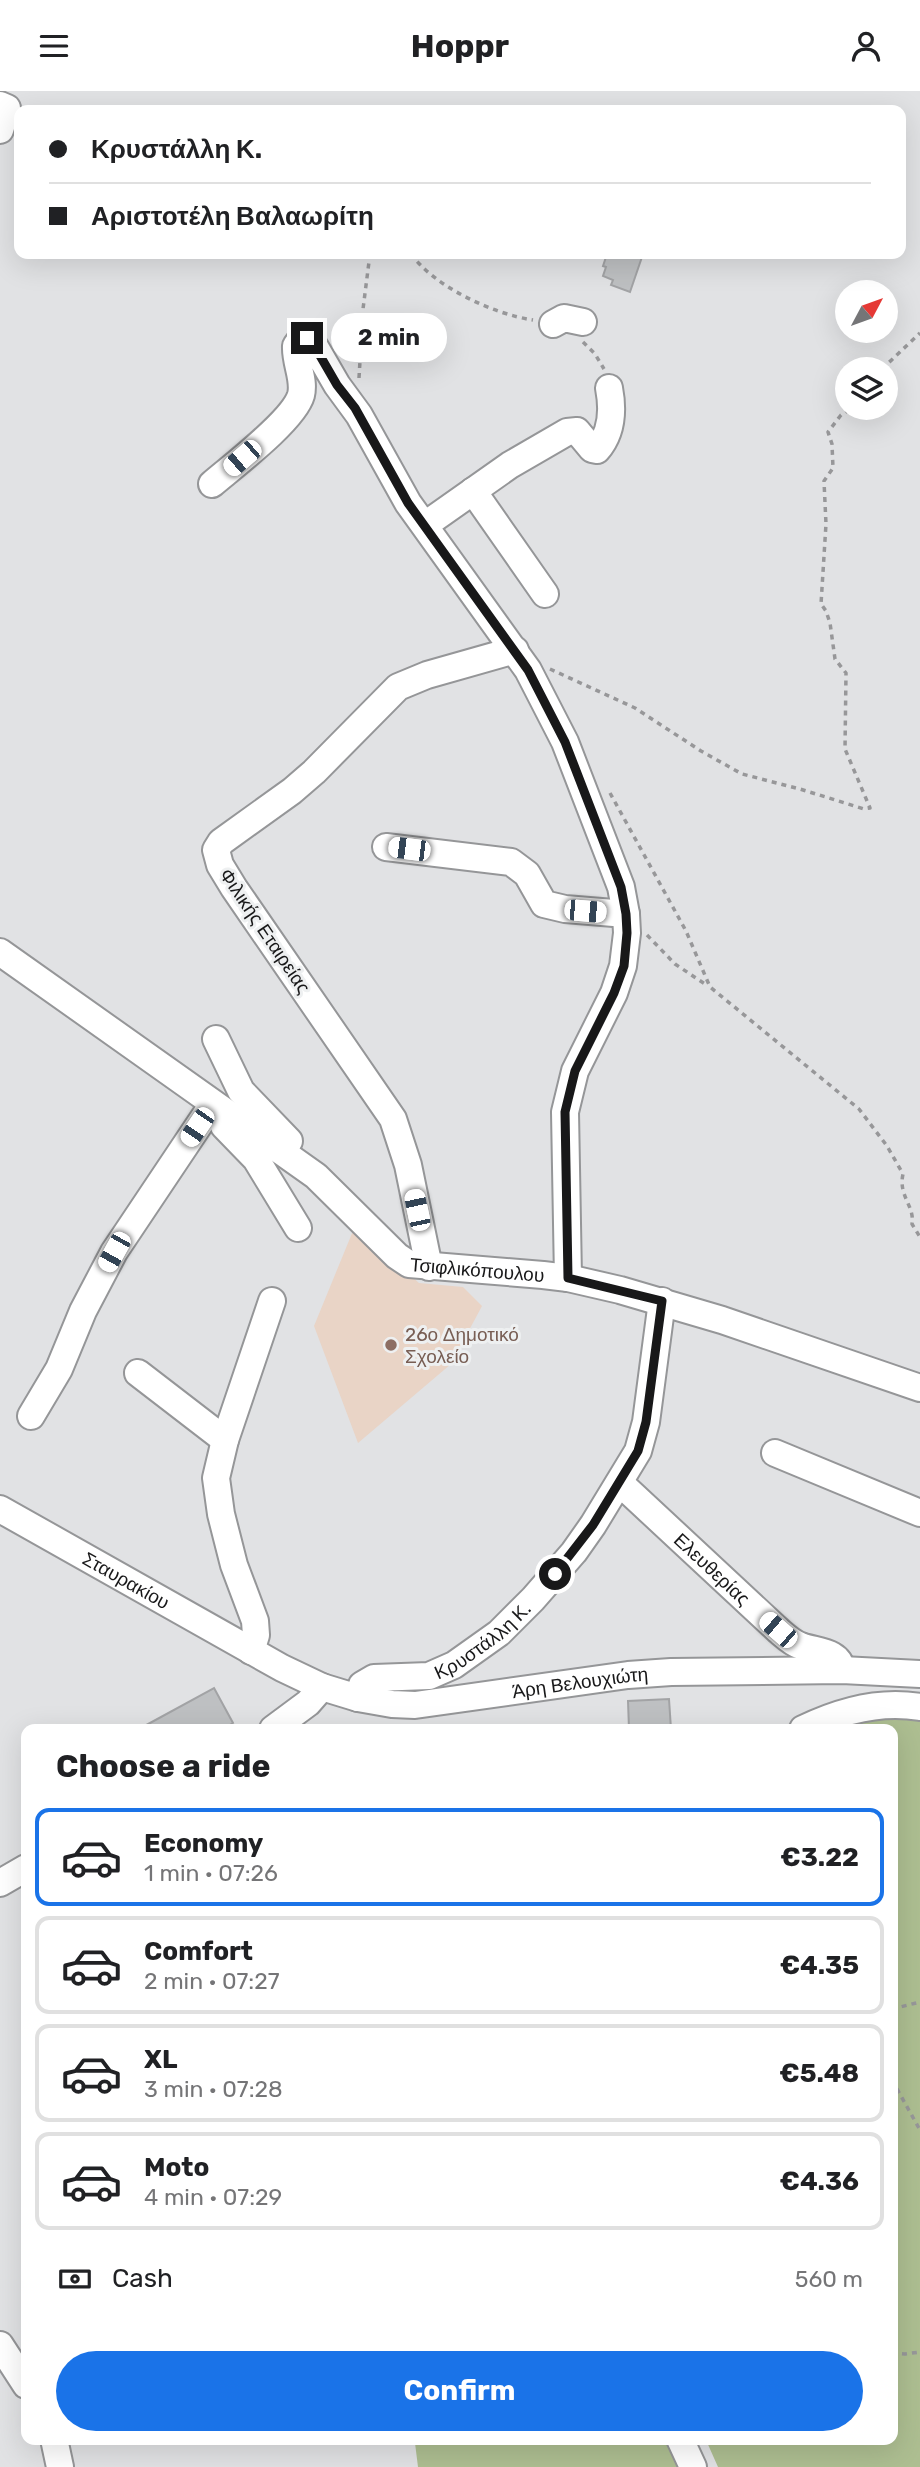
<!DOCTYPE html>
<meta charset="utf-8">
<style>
:root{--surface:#fff;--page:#f2f2f2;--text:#202124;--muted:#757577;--line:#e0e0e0;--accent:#1a73e8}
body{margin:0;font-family:Rubik,sans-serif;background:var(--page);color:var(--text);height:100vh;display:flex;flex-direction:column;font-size:26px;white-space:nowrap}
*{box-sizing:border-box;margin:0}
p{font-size:23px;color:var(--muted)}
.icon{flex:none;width:38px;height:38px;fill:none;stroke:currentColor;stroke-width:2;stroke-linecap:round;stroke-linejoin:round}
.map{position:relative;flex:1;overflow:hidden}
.details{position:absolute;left:21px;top:1633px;width:877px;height:721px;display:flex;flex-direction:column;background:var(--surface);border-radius:14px;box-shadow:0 7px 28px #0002}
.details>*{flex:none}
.banner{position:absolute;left:14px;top:14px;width:892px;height:154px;border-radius:14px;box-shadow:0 7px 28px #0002;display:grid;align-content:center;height:154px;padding:0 35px;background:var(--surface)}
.needle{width:46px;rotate:49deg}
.fabs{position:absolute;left:835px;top:189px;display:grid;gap:14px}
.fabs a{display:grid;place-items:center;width:63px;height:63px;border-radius:50%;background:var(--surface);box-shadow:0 7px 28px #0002;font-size:35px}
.end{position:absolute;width:32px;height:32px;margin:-16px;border:9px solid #181819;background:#fff;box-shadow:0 0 0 4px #fff}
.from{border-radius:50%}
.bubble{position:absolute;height:49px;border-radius:24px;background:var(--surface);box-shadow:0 7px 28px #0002;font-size:23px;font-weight:700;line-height:49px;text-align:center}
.car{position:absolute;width:21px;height:42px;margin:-21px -10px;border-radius:9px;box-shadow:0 0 5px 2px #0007;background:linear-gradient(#fff 24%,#345 0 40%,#fff 0 76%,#345 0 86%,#fff 0)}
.banner b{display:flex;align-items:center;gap:24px;height:66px;font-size:26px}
.banner b+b{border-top:2px solid var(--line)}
.banner i{width:18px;height:18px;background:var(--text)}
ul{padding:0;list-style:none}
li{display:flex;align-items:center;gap:21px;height:98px;margin:0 14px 10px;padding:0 21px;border:4px solid var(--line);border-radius:14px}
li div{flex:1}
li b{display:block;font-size:26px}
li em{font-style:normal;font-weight:700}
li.selected{border-color:var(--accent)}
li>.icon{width:63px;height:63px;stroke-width:1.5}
h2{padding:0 35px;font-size:32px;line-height:84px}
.pay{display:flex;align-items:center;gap:18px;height:77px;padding:0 35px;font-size:26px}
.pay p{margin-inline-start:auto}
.primary-button{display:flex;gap:14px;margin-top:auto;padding:14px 35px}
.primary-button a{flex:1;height:80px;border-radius:42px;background:var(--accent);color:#fff;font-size:28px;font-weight:700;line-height:80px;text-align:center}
header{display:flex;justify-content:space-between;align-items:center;height:91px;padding:0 35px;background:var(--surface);font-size:32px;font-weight:700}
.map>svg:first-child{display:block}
.commercial{fill:#e9d4c6}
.green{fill:#adbe91}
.building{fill:#bec0c2;stroke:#a2a3a5;stroke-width:2}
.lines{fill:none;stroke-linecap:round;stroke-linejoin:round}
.minor-casing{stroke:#959698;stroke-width:30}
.path{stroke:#979799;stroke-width:3.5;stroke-dasharray:5 5;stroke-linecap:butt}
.minor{stroke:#fff;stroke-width:26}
.route{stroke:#181819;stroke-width:9}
.education-dot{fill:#8d6e63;stroke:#eef0f1;stroke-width:2.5}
.labels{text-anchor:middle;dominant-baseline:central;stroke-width:6;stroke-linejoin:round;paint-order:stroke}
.street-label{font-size:19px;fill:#181819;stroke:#eef0f1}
.education-label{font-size:19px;fill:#785e54;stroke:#eef0f1;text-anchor:start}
</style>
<header><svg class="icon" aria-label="menu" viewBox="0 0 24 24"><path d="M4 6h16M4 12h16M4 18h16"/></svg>Hoppr<svg class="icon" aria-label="person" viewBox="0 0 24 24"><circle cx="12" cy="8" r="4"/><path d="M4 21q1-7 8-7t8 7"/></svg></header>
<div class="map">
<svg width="920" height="2376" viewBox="0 0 920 2376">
<rect width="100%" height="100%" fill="#e1e2e4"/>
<path class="commercial" d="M 355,1135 L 419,1192 L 463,1196 L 482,1215 L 451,1273 L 358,1352 L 314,1235 Z"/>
<path class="green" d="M 885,1626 L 920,1629 L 920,2376 L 718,2376 L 706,2349 L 892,2348 L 892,1638 L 837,1638 L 860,1630 Z
M 423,2348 L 668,2349 L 681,2376 L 418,2376 L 415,2352 Z"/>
<path class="building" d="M 607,163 L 643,163 L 630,201 L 611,194 L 613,189 L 603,185 L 606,176 L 603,175 Z
M 214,1597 L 233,1632 L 223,1638 L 139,1638 Z
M 669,1608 L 671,1638 L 629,1638 L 628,1610 Z"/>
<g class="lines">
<g class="minor-casing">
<g id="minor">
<path d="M 0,14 L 7,17 L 0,39"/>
<path d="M 553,233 L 564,227 L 583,231"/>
<path d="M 212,393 C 233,375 294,329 301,304 C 305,288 295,272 296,255 L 301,248 L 307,247 L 315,256 L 337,294 L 359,324 L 408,412 L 528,579 L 565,651 L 621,796 L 626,823 L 627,842 L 623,875 L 614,902 L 575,980 L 565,1021 L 568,1187"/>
<path d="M 473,400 L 545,503"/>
<path d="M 425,434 L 510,374 L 567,341 L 577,340 L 592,358 L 597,359 C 612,342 613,318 609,297"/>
<path d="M 386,756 L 511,771 L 527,783 L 544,813 L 565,818 L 626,823"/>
<path id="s1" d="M 0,861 L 316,1085 L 397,1165 L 409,1173 L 543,1184 L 568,1187 L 620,1199 L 722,1229 L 920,1297"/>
<path d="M 216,948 L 241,1000 L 289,1050"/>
<path d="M 224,1035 L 256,1068 L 298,1137"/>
<path d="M 429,1176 L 408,1074 L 393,1028 L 234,797 L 220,774 L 216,759 L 221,751 L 292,700 L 314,681 L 398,596 L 427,584 L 515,559"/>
<path d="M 138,1282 L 225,1349"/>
<path d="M 31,1325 L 59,1278 L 83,1220 L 114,1161 L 213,1013"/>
<path d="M 775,1362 L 920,1422"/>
<path id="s2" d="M 620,1392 L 778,1539 C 785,1545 792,1552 801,1555 C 816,1561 839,1559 842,1579"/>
<path id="s3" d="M 0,1418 L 282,1577 L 322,1596 L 358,1607 L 392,1613 L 415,1614 L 628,1584 L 671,1581 L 842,1579 L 920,1583"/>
<path d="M 251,1560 L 256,1544 L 255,1530 L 234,1474 L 221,1423 L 216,1387 L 225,1349 L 272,1210"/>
<path id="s4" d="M 358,1607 L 362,1594 L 374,1587 L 429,1585 L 454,1574 L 499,1542 L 533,1508 L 574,1461 L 593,1434 L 638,1360 L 646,1331 L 662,1210"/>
<path d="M 273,1638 L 308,1612 L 322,1596"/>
<path d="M 803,1638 C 840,1620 879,1609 920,1616"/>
<path d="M 0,1792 L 26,1777"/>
<path d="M 0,2254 L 26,2294"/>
<path d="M 54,2348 L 60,2376"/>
<path d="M 680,2348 L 693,2376"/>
</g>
</g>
<path class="path" d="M 411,163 C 435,196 493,223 533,229
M 583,251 L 595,263 L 604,278
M 882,278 L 920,242
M 359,287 L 363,218 L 370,163
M 550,578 L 635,617 L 701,660 L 742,683 L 800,698 L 864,718 L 870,717 L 845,658 L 846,582 L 835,568 L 830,532 L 826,520 L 821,513 L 826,433 L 824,390 L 833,377 L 832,353 L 828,341 L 841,324 L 852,317
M 610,702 L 686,840 L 710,896 L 859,1018 L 887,1055 L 903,1083 C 898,1105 915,1115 912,1133 L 920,1146
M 647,844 L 675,873 L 708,895
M 892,1918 L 920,1911
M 892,1989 L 920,2039
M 892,2262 L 905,2263 L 920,2261"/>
<use href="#minor" class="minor"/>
</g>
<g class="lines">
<path class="route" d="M 307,247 L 315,256 L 337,294 L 355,317 L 408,412 L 528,579 L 565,651 L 621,796 L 626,823 L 627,842 L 624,875 L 614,902 L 575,980 L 565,1021 L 568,1187 L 662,1210 L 646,1331 L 638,1360 L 593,1434 L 555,1483"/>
</g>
<circle class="education-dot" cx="391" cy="1254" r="7"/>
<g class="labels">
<g class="street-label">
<text transform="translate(265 840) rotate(56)">Φιλικής Εταιρείας</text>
<text stroke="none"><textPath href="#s1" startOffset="584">Τσιφλικόπουλου</textPath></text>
<text stroke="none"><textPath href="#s2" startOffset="126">Ελευθερίας</textPath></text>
<text stroke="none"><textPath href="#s3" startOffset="145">Σταυρακίου</textPath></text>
<text stroke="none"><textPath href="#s4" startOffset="147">Κρυστάλλη Κ.</textPath></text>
<text stroke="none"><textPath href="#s3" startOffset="630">Άρη Βελουχιώτη</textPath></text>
</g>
<g class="education-label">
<text x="405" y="1243">26ο Δημοτικό<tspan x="405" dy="22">Σχολείο</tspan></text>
</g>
</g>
</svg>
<div class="fabs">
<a><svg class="needle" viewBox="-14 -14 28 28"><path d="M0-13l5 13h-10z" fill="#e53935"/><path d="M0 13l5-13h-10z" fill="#757577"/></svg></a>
<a><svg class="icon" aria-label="layers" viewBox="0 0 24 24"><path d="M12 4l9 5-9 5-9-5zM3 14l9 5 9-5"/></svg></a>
</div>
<i class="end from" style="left:555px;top:1483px"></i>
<i class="end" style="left:307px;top:247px"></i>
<div class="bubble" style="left:331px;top:222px;width:116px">2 min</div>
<i class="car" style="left:242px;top:367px;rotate:229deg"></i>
<i class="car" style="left:409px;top:758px;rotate:277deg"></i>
<i class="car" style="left:585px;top:820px;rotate:95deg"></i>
<i class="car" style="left:197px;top:1036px;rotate:214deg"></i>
<i class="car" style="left:417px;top:1119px;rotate:348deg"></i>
<i class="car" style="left:114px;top:1161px;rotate:209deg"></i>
<i class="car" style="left:778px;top:1539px;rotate:311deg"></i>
<div class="banner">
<b><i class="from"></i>Κρυστάλλη Κ.</b>
<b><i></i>Αριστοτέλη Βαλαωρίτη</b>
</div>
<section class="details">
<h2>Choose a ride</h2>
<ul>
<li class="selected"><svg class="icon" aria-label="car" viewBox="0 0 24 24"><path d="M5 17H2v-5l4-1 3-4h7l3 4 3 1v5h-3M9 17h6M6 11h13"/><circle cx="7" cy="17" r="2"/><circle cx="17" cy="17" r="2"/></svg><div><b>Economy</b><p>1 min · 07:26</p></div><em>€3.22</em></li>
<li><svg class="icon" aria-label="car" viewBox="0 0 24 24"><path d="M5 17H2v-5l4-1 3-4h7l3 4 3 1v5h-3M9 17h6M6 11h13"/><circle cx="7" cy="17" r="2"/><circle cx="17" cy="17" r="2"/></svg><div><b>Comfort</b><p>2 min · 07:27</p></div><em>€4.35</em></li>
<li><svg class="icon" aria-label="car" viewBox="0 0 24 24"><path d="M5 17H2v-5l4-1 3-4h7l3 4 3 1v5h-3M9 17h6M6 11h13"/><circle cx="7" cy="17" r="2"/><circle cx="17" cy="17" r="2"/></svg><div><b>XL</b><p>3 min · 07:28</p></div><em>€5.48</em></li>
<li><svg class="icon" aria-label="car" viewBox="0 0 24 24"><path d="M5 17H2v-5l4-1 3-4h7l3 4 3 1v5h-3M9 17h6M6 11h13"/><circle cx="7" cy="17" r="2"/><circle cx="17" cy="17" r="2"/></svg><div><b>Moto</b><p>4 min · 07:29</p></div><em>€4.36</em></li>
</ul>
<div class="pay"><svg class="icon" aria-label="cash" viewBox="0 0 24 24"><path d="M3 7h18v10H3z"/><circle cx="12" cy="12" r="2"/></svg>Cash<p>560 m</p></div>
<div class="primary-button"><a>Confirm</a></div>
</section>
</div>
